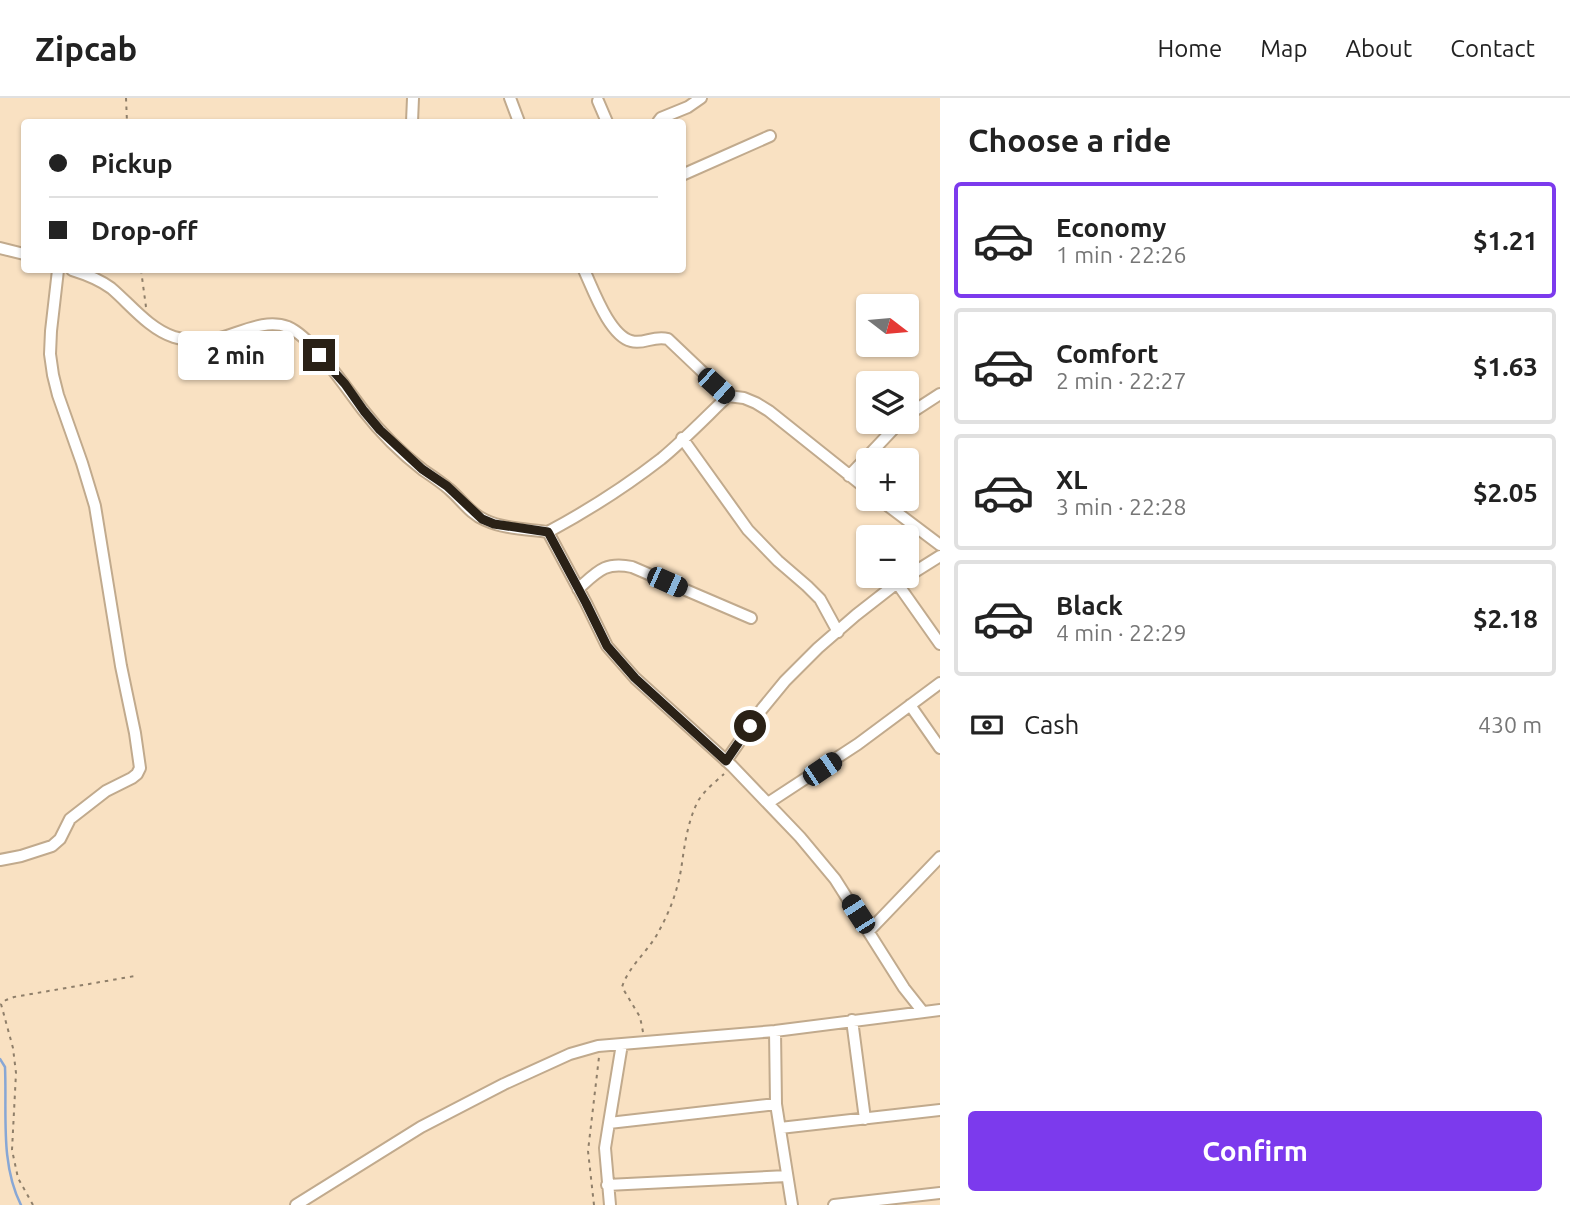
<!DOCTYPE html>
<meta charset="utf-8">
<style>
:root{--surface:#fff;--page:#f2f2f2;--text:#222;--muted:#767676;--line:#e0e0e0;--accent:#7c3aed}
body{margin:0;font-family:Ubuntu,sans-serif;background:var(--page);color:var(--text);height:100vh;display:flex;flex-direction:column;font-size:26px;white-space:nowrap}
*{box-sizing:border-box;margin:0}
p{font-size:23px;color:var(--muted)}
.icon{flex:none;width:38px;height:38px;fill:none;stroke:currentColor;stroke-width:2;stroke-linecap:round;stroke-linejoin:round}
.map{position:relative;flex:1;overflow:hidden}
.side{display:flex;flex-direction:column;background:var(--surface);width:630px}
.side>*{flex:none}
.hud{position:absolute;left:21px;top:21px;width:665px;height:154px;border-radius:7px;box-shadow:0 2px 5px #0004;display:grid;align-content:center;height:154px;padding:0 28px;background:var(--surface)}
.needle{width:46px;rotate:106deg}
.tools{position:absolute;left:856px;top:196px;display:grid;gap:14px}
.tools a{display:grid;place-items:center;width:63px;height:63px;border-radius:7px;background:var(--surface);box-shadow:0 2px 5px #0004;font-size:35px}
.end{position:absolute;width:32px;height:32px;margin:-16px;border:9px solid #2a2116;background:#fff;box-shadow:0 0 0 4px #fff}
.from{border-radius:50%}
.bubble{position:absolute;height:49px;border-radius:7px;background:var(--surface);box-shadow:0 2px 5px #0004;font-size:23px;font-weight:700;line-height:49px;text-align:center}
.car{position:absolute;width:21px;height:42px;margin:-21px -10px;border-radius:9px;box-shadow:0 0 5px 2px #0007;background:linear-gradient(#222 24%,#8ab4d8 0 40%,#222 0 76%,#8ab4d8 0 86%,#222 0)}
.hud b{display:flex;align-items:center;gap:24px;height:66px;font-size:26px}
.hud b+b{border-top:2px solid var(--line)}
.hud i{width:18px;height:18px;background:var(--text)}
ul{padding:0;list-style:none}
li{display:flex;align-items:center;gap:21px;height:116px;margin:0 14px 10px;padding:0 14px;border:4px solid var(--line);border-radius:7px}
li div{flex:1}
li b{display:block;font-size:26px}
li em{font-style:normal;font-weight:700}
li.current{border-color:var(--accent)}
li>.icon{width:63px;height:63px;stroke-width:1.5}
h2{padding:0 28px;font-size:32px;line-height:84px}
.pay{display:flex;align-items:center;gap:18px;height:77px;padding:0 28px;font-size:26px}
.pay p{margin-inline-start:auto}
.action{display:flex;gap:14px;margin-top:auto;padding:14px 28px}
.action a{flex:1;height:80px;border-radius:7px;background:var(--accent);color:#fff;font-size:28px;font-weight:700;line-height:80px;text-align:center}
header{display:flex;align-items:center;gap:42px;box-sizing:border-box;height:98px;padding:0 35px;background:var(--surface);border-bottom:2px solid var(--line)}
header strong{font-size:33px}
nav{display:flex;gap:38px;margin-inline-start:auto;font-size:24px}
main{display:flex;flex:1;min-height:0}
.map>svg:first-child{display:block}
.lines{fill:none;stroke-linecap:round;stroke-linejoin:round}
.stream{stroke:#88a7d5;stroke-width:2.5}
.minor-casing{stroke:#c1aa8d;stroke-width:14}
.path{stroke:#8f7f6a;stroke-width:2;stroke-dasharray:3.5 5;stroke-linecap:butt}
.minor{stroke:#fff;stroke-width:10}
.route{stroke:#2a2116;stroke-width:9}
</style>
<header>
<strong>Zipcab</strong>
<nav><a>Home</a><a>Map</a><a>About</a><a>Contact</a></nav>
</header>
<main>
<div class="map">
<svg width="940" height="1107" viewBox="0 0 940 1107">
<rect width="100%" height="100%" fill="#f9e1c2"/>
<g class="lines">
<path class="stream" d="M 0,961 L 5,969 C 7,1015 0,1066 21,1107"/>
<g class="minor-casing">
<path id="minor" d="M 510,0 L 519,24
M 598,3 L 607,24
M 412,24 L 413,0
M 658,24 L 661,20 L 688,9 L 701,0
M 682,77 L 770,38
M 0,150 L 24,156
M 72,172 C 85,176 100,182 111,190 C 130,206 149,231 174,239 C 187,243 202,244 216,241 C 239,236 264,220 288,229 C 313,240 346,290 363,312 C 380,334 401,355 423,372 C 432,378 441,384 449,391 C 461,401 470,416 485,422 C 504,431 527,431 548,434 L 586,505 L 607,548 L 635,580 L 732,668 L 800,739 L 835,781 L 904,890 L 923,914
M 584,172 C 593,191 609,237 631,243 C 644,247 653,237 668,241 L 728,298 L 744,300 L 756,305 L 769,313 L 868,392
M 906,318 L 940,296
M 682,340 L 748,432 L 778,463 L 807,488 L 820,501 L 838,534
M 849,378 L 900,324
M 879,401 L 940,447
M 548,434 C 587,413 625,389 661,361 C 684,342 706,319 728,298
M 897,485 L 940,546
M 578,491 C 597,474 605,463 632,469 L 751,520
M 910,607 L 940,650
M 726,663 L 762,611 L 785,583 L 818,550 L 856,517 L 897,485 L 940,458
M 768,705 L 858,646 L 940,585
M 0,762 L 21,758 L 52,748 L 60,741 L 70,721 L 106,693 L 132,680 L 137,676 L 140,670 L 135,635 L 121,568 L 95,408 L 82,365 L 58,297 L 53,277 L 50,256 L 51,233 L 58,172
M 869,833 L 940,759
M 852,922 L 865,1021
M 775,933 L 776,1006 L 792,1107
M 609,1025 L 622,946
M 780,1030 L 940,1012
M 607,1087 L 787,1078
M 296,1107 L 421,1029 L 504,986 L 570,956 L 598,948 L 775,933 L 940,912
M 610,1107 L 605,1050 L 609,1025 L 776,1006
M 834,1107 L 940,1095"/>
</g>
<path class="path" d="M 126,0 L 127,24
M 141,172 L 146,209
M 643,934 L 640,919 L 622,889 C 629,867 650,852 660,831 C 671,811 679,788 682,765 C 685,744 688,723 698,703 C 704,693 715,684 724,676
M 33,1107 L 18,1080 L 12,1052 L 16,975 L 13,950 L 1,906 L 6,902 L 14,899 L 135,878
M 594,1107 L 588,1053 L 599,959"/>
<use href="#minor" class="minor"/>
</g>
<g class="lines">
<path class="route" d="M 319,257 L 345,286 L 364,313 L 380,332 L 422,371 L 447,388 L 482,421 L 494,426 L 548,434 L 586,505 L 607,548 L 635,580 L 726,663 L 750,628"/>
</g>
</svg>
<div class="tools">
<a><svg class="needle" viewBox="-14 -14 28 28"><path d="M0-13l5 13h-10z" fill="#e53935"/><path d="M0 13l5-13h-10z" fill="#767676"/></svg></a>
<a><svg class="icon" aria-label="layers" viewBox="0 0 24 24"><path d="M12 4l9 5-9 5-9-5zM3 14l9 5 9-5"/></svg></a>
<a>+</a>
<a>−</a>
</div>
<i class="end from" style="left:750px;top:628px"></i>
<i class="end" style="left:319px;top:257px"></i>
<div class="bubble" style="left:178px;top:233px;width:116px">2 min</div>
<i class="car" style="left:716px;top:288px;rotate:132deg"></i>
<i class="car" style="left:667px;top:484px;rotate:114deg"></i>
<i class="car" style="left:822px;top:671px;rotate:56deg"></i>
<i class="car" style="left:858px;top:816px;rotate:327deg"></i>
<div class="hud">
<b><i class="from"></i>Pickup</b>
<b><i></i>Drop-off</b>
</div>
</div>
<section class="side">
<h2>Choose a ride</h2>
<ul>
<li class="current"><svg class="icon" aria-label="car" viewBox="0 0 24 24"><path d="M5 17H2v-5l4-1 3-4h7l3 4 3 1v5h-3M9 17h6M6 11h13"/><circle cx="7" cy="17" r="2"/><circle cx="17" cy="17" r="2"/></svg><div><b>Economy</b><p>1 min · 22:26</p></div><em>$1.21</em></li>
<li><svg class="icon" aria-label="car" viewBox="0 0 24 24"><path d="M5 17H2v-5l4-1 3-4h7l3 4 3 1v5h-3M9 17h6M6 11h13"/><circle cx="7" cy="17" r="2"/><circle cx="17" cy="17" r="2"/></svg><div><b>Comfort</b><p>2 min · 22:27</p></div><em>$1.63</em></li>
<li><svg class="icon" aria-label="car" viewBox="0 0 24 24"><path d="M5 17H2v-5l4-1 3-4h7l3 4 3 1v5h-3M9 17h6M6 11h13"/><circle cx="7" cy="17" r="2"/><circle cx="17" cy="17" r="2"/></svg><div><b>XL</b><p>3 min · 22:28</p></div><em>$2.05</em></li>
<li><svg class="icon" aria-label="car" viewBox="0 0 24 24"><path d="M5 17H2v-5l4-1 3-4h7l3 4 3 1v5h-3M9 17h6M6 11h13"/><circle cx="7" cy="17" r="2"/><circle cx="17" cy="17" r="2"/></svg><div><b>Black</b><p>4 min · 22:29</p></div><em>$2.18</em></li>
</ul>
<div class="pay"><svg class="icon" aria-label="cash" viewBox="0 0 24 24"><path d="M3 7h18v10H3z"/><circle cx="12" cy="12" r="2"/></svg>Cash<p>430 m</p></div>
<div class="action"><a>Confirm</a></div>
</section>
</main>
